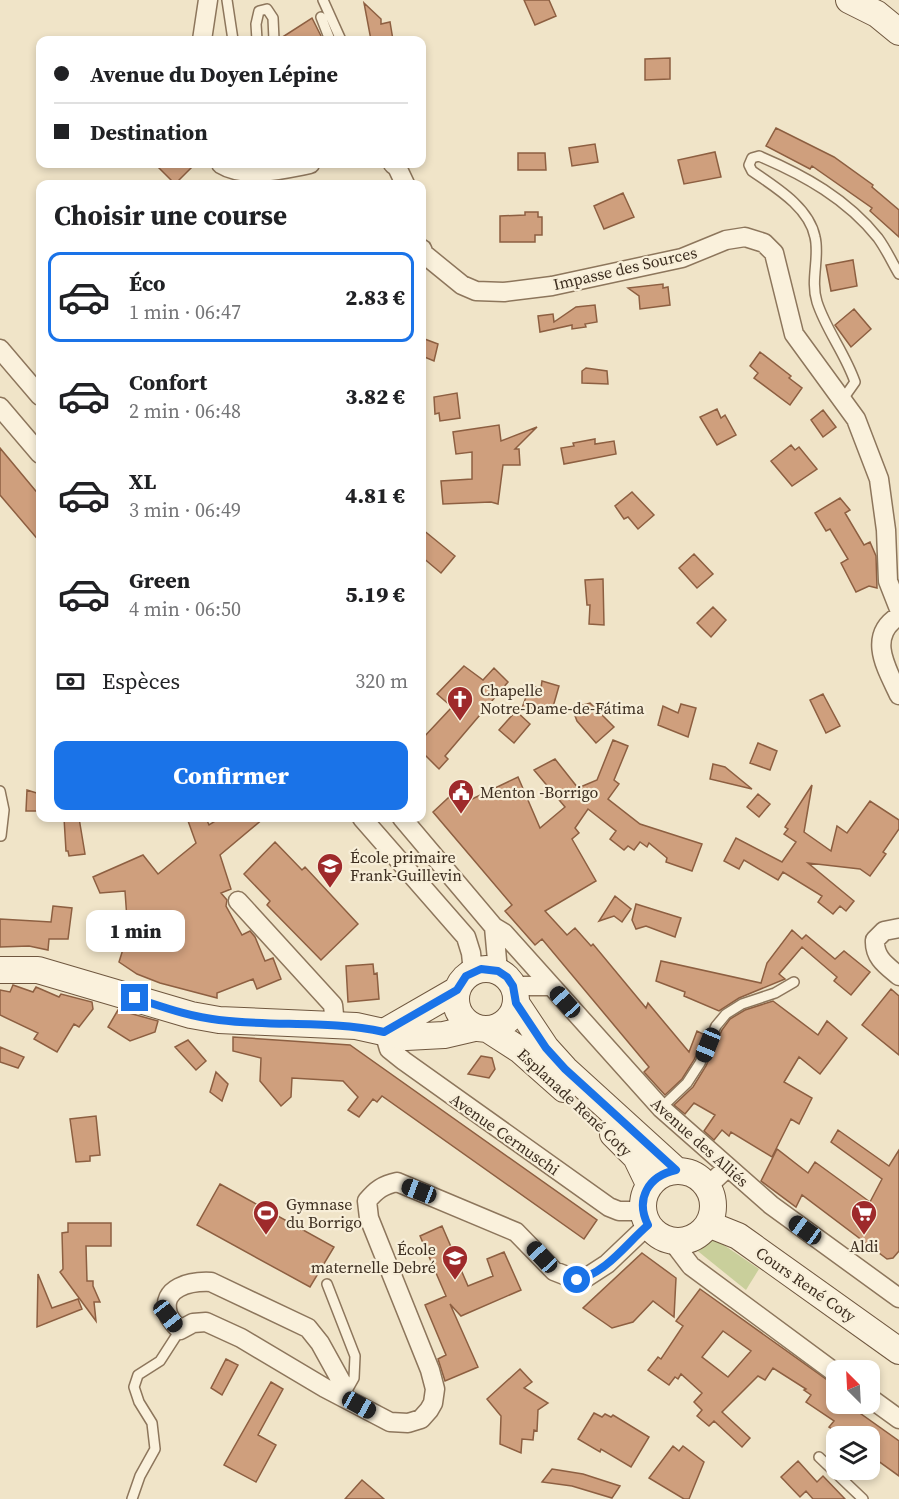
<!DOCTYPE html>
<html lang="fr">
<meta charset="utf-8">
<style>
:root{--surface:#fff;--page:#f6f6f6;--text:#202124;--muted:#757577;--line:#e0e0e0;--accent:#1a73e8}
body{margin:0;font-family:"Source Serif 4",serif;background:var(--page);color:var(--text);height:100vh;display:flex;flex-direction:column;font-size:22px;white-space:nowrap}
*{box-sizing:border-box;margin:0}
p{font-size:20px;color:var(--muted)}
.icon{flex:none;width:33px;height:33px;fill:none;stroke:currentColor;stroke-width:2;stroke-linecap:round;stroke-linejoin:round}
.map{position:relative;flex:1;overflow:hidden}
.side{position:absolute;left:36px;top:180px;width:390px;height:642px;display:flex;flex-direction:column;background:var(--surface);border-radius:12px;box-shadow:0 3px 9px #0003}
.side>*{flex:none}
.guide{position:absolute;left:36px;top:36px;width:390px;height:132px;border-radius:12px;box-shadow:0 3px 9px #0003;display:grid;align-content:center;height:132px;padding:0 18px;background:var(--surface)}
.needle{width:39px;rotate:336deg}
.controls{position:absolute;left:826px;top:1360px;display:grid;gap:12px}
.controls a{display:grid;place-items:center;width:54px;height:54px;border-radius:12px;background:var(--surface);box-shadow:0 3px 9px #0003;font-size:30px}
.end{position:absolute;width:27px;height:27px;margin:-14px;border:8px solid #1a73e8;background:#fff;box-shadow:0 0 0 3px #fff}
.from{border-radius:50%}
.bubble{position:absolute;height:42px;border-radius:12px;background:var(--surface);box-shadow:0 3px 9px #0003;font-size:20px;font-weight:800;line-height:42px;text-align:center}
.car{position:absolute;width:18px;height:36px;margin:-18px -9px;border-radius:8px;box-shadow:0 0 4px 2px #0007;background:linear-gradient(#222 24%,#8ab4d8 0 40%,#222 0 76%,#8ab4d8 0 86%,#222 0)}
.guide b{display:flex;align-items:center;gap:21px;height:57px;font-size:22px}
.guide b+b{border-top:2px solid var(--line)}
.guide i{width:15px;height:15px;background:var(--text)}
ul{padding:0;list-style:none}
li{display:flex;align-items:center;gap:18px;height:90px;margin:0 12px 9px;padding:0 6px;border:3px solid transparent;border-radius:12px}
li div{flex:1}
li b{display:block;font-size:22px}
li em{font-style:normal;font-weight:800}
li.current{border-color:var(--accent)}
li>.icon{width:54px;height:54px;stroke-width:1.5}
h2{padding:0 18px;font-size:27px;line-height:72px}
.pay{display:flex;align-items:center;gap:15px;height:66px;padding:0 18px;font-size:22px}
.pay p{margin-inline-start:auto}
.primary-button{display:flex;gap:12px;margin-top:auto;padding:12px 18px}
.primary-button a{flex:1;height:69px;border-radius:12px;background:var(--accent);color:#fff;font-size:24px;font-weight:800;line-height:69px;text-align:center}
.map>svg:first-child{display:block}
.green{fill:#c9cf9b}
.building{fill:#cf9f7d;stroke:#8d5f41;stroke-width:1.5;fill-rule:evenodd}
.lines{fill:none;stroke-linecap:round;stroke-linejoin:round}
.lane-casing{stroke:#8d765c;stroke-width:12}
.street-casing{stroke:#8d765c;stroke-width:21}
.secondary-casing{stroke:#6f573f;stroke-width:28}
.lane{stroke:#faf1dc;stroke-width:9}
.street{stroke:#faf1dc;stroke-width:18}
.secondary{stroke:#faf1dc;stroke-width:26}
.route{stroke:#1a73e8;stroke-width:8}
.labels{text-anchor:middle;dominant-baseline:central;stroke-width:4.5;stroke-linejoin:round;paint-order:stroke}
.street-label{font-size:16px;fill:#3d2e20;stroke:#f7eed8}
.poi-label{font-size:16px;fill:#3d2e20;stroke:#f7eed8;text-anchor:start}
</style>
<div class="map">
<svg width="899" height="1499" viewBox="0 0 899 1499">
<rect width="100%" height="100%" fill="#f0e4c8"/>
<path class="green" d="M 712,1237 L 759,1269 L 746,1290 L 694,1248 Z"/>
<path class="building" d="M 524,0 L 549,0 L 556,16 L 535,25 Z
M 364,3 L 381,19 L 381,24 L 390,22 L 393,40 L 371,40 Z
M 312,18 L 323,40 L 281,40 L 281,38 Z
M 670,58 L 670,79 L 645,80 L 645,59 Z
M 776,128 L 834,157 L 873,185 L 872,187 L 899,210 L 899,237 L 870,211 L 872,208 L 812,166 L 810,169 L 766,146 Z
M 595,144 L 598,162 L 572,166 L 569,148 Z
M 715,152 L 721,177 L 684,184 L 678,160 Z
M 518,153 L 545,153 L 546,170 L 518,170 Z
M 155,164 L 195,164 L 175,184 Z
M 623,193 L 634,217 L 604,229 L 594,206 Z
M 525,212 L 538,212 L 538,217 L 542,217 L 542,235 L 535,235 L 535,242 L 500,242 L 500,216 L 525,215 Z
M 853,260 L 857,286 L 831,291 L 826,265 Z
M 663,284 L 663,288 L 668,287 L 670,305 L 640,309 L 639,296 L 628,288 Z
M 595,305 L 597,322 L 585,324 L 586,327 L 572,329 L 572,325 L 540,332 L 538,316 L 553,314 L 554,322 L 576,307 Z
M 854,309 L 871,329 L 851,347 L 835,325 Z
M 422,338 L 438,344 L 434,361 L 422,356 Z
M 760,352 L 791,376 L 789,378 L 802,388 L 790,405 L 754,378 L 758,373 L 750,366 Z
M 586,368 L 607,371 L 608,384 L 582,383 L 582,371 Z
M 457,393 L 460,418 L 440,421 L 439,413 L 435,414 L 434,397 Z
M 717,409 L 721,418 L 725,415 L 736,435 L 717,445 L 700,417 Z
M 823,410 L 836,427 L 823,437 L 811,420 Z
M 499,425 L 501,441 L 537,427 L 515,449 L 519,449 L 520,465 L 503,465 L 498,504 L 491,502 L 443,504 L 441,481 L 472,479 L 472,452 L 456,454 L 453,432 Z
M 595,439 L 595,444 L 614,441 L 616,454 L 564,464 L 561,448 L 574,446 L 573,443 Z
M 791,445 L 795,450 L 799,447 L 817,469 L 792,486 L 771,461 Z
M 0,448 L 40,496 L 40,542 L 0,495 Z
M 632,492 L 654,515 L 638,529 L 628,517 L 624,519 L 615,506 Z
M 840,498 L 850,510 L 845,513 L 864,545 L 870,542 L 876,556 L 877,588 L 869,586 L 856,592 L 841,563 L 848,559 L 830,529 L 826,531 L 815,513 Z
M 422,529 L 455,556 L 441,573 L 422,557 Z
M 694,554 L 713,574 L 697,588 L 679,568 Z
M 603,579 L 604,625 L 589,624 L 590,605 L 587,605 L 585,580 Z
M 713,607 L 726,620 L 711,637 L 697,623 Z
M 464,666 L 483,680 L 494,668 L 508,682 L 445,756 L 448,759 L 439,769 L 422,752 L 422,739 L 452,707 L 437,694 Z
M 542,681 L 559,686 L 553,707 L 522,708 L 530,686 L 541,688 Z
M 823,694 L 840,726 L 826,733 L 810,700 Z
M 590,703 L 614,727 L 596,743 L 577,721 L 572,708 Z
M 681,704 L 696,708 L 688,737 L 658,725 L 663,706 L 678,713 Z
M 516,711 L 530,724 L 514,743 L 499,730 Z
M 613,740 L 628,746 L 614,780 L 619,784 L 608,799 L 640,824 L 702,844 L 692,871 L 666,862 L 667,858 L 649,843 L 647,847 L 640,842 L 634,850 L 628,846 L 624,850 L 610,839 L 616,831 L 588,809 L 575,828 L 579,833 L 572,839 L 596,881 L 545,911 L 567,935 L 575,928 L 591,946 L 593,944 L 646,1008 L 648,1003 L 689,1052 L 697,1031 L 705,1035 L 694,1060 L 682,1079 L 665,1095 L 644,1072 L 649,1067 L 542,939 L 535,945 L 505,911 L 512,905 L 433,812 L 461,786 L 470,800 L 518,777 L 540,828 L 565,807 L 534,770 L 555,759 L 578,788 L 597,780 Z
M 758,743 L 777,751 L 770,770 L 750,763 Z
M 713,764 L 725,767 L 752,789 L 710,779 Z
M 812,785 L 804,832 L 831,851 L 837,826 L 847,833 L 870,801 L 899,820 L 899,829 L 883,852 L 886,854 L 870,876 L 860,869 L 808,863 L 854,901 L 846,911 L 840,906 L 833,914 L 818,902 L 822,896 L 783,872 L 778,880 L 744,860 L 739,869 L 724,861 L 736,838 L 782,862 L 796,842 L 784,834 L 788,829 L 785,827 Z
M 27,790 L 40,794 L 40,811 L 26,811 Z
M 758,794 L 770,804 L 759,817 L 747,807 Z
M 64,818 L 79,818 L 85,854 L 69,856 L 68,851 L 66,851 Z
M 187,818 L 206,818 L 209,825 L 220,818 L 264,818 L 220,855 L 231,889 L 221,893 L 227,900 L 226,906 L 242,935 L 250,931 L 255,937 L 265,961 L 273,958 L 281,979 L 257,989 L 253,979 L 217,993 L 217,998 L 160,983 L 137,974 L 119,962 L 124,946 L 143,951 L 156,916 L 127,919 L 125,891 L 100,893 L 93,877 L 143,855 L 158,874 L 196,843 Z
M 275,842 L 302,870 L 305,867 L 358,924 L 321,960 L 267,905 L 270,901 L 244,874 Z
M 615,896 L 631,909 L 622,922 L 614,916 L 599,921 Z
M 636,904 L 681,918 L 675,937 L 646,926 L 636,929 L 632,920 Z
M 53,906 L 72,908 L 68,939 L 49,939 L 48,950 L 29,946 L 0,947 L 0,919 L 51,922 Z
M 792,930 L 802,939 L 806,935 L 835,959 L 844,951 L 870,972 L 851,995 L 834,981 L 837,977 L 802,947 L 779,974 L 785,979 L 739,998 L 719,1011 L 684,996 L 685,992 L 656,981 L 661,961 L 761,983 L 767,963 Z
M 373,964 L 374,974 L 377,973 L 379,999 L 348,1002 L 346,966 Z
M 13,985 L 33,992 L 36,987 L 59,997 L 61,994 L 92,1002 L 93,1009 L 79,1027 L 74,1024 L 57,1052 L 34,1039 L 38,1033 L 0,1015 L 0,990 L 10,992 Z
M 891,989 L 899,996 L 899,1055 L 862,1025 Z
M 773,1001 L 818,1035 L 827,1021 L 847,1038 L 820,1074 L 799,1057 L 784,1082 L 812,1098 L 799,1124 L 791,1119 L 772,1157 L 731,1132 L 729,1136 L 722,1130 L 714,1140 L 704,1131 L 715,1115 L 694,1103 L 685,1114 L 674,1105 L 693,1087 L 706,1066 L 722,1030 L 730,1019 L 745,1010 Z
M 118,1010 L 158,1021 L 155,1032 L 130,1041 L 108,1027 Z
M 233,1037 L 350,1045 L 597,1220 L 584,1239 L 382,1096 L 377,1102 L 373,1099 L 359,1117 L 348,1110 L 358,1097 L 343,1081 L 292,1078 L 291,1097 L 281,1106 L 260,1081 L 261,1058 L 233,1051 Z
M 188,1040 L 206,1061 L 196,1070 L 175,1047 Z
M 0,1047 L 24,1057 L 18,1068 L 0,1062 Z
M 481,1056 L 492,1058 L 495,1069 L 489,1078 L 468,1074 Z
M 216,1072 L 228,1084 L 222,1101 L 210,1092 Z
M 96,1116 L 100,1155 L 90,1156 L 90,1161 L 76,1162 L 70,1119 Z
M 838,1130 L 889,1166 L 899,1150 L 899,1251 L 893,1258 L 887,1259 L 802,1195 L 796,1207 L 761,1181 L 777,1149 L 808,1173 L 815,1162 L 870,1202 L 882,1179 L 831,1142 Z
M 220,1184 L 334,1247 L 310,1287 L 197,1225 Z
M 68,1223 L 111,1223 L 111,1246 L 86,1246 L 87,1281 L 93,1281 L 93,1286 L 100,1302 L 94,1302 L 96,1321 L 60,1272 L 63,1269 L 62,1233 L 68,1232 Z
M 442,1226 L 468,1286 L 493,1276 L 487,1259 L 504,1252 L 521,1290 L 461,1316 L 450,1304 L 478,1367 L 445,1381 L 438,1359 L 446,1355 L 425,1305 L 446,1296 L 420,1236 Z
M 642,1253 L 676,1278 L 674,1317 L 653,1301 L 633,1322 L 612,1328 L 583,1308 Z
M 38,1274 L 52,1308 L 78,1299 L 82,1309 L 37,1327 Z
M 700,1289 L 837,1387 L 837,1404 L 847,1404 L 899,1441 L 899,1476 L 870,1455 L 870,1437 L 844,1437 L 829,1427 L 834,1421 L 806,1402 L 811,1395 L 804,1390 L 806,1389 L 773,1368 L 765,1380 L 758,1376 L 722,1412 L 750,1438 L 742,1447 L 714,1421 L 709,1426 L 697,1416 L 702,1410 L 694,1402 L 702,1393 L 681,1374 L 678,1379 L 675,1377 L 669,1385 L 648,1370 L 658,1357 L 661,1359 L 683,1326 L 676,1321 ZM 723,1331 L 751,1351 L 728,1377 L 702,1357 Z
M 226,1359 L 238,1365 L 222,1395 L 211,1388 Z
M 520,1369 L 532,1382 L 524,1388 L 548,1403 L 538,1410 L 537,1431 L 534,1430 L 533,1440 L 522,1439 L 521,1453 L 500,1444 L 501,1416 L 487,1399 Z
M 271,1382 L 283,1389 L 258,1435 L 276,1445 L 256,1482 L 224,1465 Z
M 594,1413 L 602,1417 L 605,1414 L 611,1417 L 613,1415 L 649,1437 L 631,1467 L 601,1449 L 600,1452 L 578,1439 Z
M 673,1446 L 679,1451 L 683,1446 L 704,1462 L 689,1499 L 684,1499 L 649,1478 Z
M 798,1461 L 817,1482 L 823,1476 L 845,1499 L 813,1499 L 806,1491 L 800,1497 L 781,1477 Z
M 552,1469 L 583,1474 L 620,1486 L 612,1498 L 572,1486 L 542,1482 Z
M 362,1480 L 384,1499 L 345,1499 Z"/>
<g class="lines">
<g class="lane-casing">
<path id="lane" d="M 227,0 L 233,40
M 323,0 L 341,40
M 321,17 L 330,40
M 257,40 L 256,24 L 259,11 L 267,9 L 273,18 L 274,40
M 843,399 L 855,382 C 845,353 826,330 817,302 C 810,280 820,257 815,237 C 809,207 775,187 752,171 L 749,165 L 752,158 L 759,156 C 804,175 847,199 878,238 C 886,249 892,262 899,274
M 0,791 L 4,810 L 1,836
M 661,1108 L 687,1083 L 700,1063 L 716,1026 L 726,1014 L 742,1004 L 775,993 L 794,982
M 327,1284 L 355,1356 L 354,1378 L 345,1394
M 819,1457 L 863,1499
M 132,1499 L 140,1476 L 155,1449 L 152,1423 L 139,1402 L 134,1387 L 138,1375 L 160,1361 L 180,1330"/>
</g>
<g class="street-casing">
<path id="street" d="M 202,40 L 208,0
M 221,164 C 245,179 284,169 310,164
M 393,164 L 397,167 L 405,184
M 422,249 L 424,254 L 462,285 L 476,291 L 504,292 L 552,286 L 682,258 L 726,240 L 745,237 L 764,243 L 774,253 L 794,334 L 856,419 L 879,479 L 886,530 L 888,581 L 899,609
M 0,349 L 40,396
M 0,407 L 40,454
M 899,616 C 866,636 887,669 899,695
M 362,818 L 466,937 L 471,953 L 473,972
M 402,818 L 494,927 L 504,933 L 661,1108 L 771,1205 L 899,1298
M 238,901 L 333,1005 L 335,1024
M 494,927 L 498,971
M 899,928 L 884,931 L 875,940 C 874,958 887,966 899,976
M 513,986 L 551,986
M 384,1032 L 389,1049 L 404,1061 L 609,1207 L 619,1211 L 643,1211
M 708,1186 L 727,1168
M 672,1241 L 691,1266 L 837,1374
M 344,1396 L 341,1381 L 320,1343 L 308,1328 L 211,1282 C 191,1281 160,1287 168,1314 C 170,1320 176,1326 180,1330 L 193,1323 L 206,1322 L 241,1338 L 325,1388 L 390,1422 L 408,1423 L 421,1419 L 429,1410 L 433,1403 L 435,1389 L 430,1370 L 369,1218 L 367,1201 C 376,1190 383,1185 397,1182 L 516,1232 L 554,1271 L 577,1280 L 587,1277 L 607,1264 L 648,1225
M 870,1398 L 899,1419"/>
</g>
<g class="secondary-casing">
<path id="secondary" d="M 849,0 L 877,14 L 899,32
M456 999a30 30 0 1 1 60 0a30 30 0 1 1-60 0Z
M 0,970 L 38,970 L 191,1015 L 219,1020 L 356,1026 L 406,1037 L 444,1035 L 474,1028
M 516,1003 L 546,1048 L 565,1069 L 676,1170
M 489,1030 L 520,1050 L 564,1089
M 384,1032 L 457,990
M 613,1134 L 636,1157 L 649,1184
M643 1206a35 35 0 1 1 70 0a35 35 0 1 1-70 0Z
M 708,1224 L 738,1236 L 899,1351"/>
</g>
<use href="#lane" class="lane"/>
<use href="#street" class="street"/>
<use href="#secondary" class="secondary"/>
</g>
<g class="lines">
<path class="route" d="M 135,998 C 163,1007 190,1017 219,1020 C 274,1027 329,1020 384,1032 L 457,990 L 466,976 L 481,969 L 498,971 L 507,977 L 513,986 L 516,1003 L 546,1048 L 565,1069 L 676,1170 C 648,1176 635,1199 648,1225 C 625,1245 607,1272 577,1280"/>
</g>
<defs>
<g id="church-pin" transform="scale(1.35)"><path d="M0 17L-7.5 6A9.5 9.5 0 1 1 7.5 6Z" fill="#9e2a2b" stroke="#f7eed8"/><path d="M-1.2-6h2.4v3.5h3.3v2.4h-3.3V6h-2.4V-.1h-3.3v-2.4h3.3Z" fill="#fff"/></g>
<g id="civic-pin" transform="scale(1.35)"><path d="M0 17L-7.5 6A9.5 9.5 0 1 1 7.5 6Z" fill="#9e2a2b" stroke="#f7eed8"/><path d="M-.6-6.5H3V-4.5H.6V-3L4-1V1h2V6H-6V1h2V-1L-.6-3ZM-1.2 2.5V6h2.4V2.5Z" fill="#fff"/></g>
<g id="school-pin" transform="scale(1.35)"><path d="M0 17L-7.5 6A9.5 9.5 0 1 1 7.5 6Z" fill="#9e2a2b" stroke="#f7eed8"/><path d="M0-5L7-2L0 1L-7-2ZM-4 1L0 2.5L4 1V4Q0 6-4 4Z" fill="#fff"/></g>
<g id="stadium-pin" transform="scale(1.35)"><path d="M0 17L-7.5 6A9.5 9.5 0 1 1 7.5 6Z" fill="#9e2a2b" stroke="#f7eed8"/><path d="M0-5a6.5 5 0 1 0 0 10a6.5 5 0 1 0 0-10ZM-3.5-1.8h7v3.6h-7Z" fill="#fff"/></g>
<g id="supermarket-pin" transform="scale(1.35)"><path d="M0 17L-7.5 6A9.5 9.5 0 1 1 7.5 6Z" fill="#9e2a2b" stroke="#f7eed8"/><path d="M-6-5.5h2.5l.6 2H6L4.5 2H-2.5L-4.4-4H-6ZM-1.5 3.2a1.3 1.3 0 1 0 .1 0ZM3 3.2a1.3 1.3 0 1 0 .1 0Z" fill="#fff"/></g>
</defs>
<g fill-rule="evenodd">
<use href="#church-pin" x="460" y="699"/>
<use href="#civic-pin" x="461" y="792"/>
<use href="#school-pin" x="330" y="866"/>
<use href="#stadium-pin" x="266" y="1213"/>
<use href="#supermarket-pin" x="864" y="1213"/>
<use href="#school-pin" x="455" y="1258"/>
</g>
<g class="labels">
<g class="street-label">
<text transform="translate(625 268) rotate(-13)">Impasse des Sources</text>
<text transform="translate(575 1102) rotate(43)">Esplanade René Coty</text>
<text transform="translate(505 1134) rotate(35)">Avenue Cernuschi</text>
<text transform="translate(700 1142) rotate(42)">Avenue des Alliés</text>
<text transform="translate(806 1284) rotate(35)">Cours René Coty</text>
</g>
<g class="poi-label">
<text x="480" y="690">Chapelle<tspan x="480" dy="18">Notre-Dame-de-Fátima</tspan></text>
<text x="480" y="792">Menton -Borrigo</text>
<text x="350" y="857">École primaire<tspan x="350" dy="18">Frank-Guillevin</tspan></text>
<text x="286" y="1204">Gymnase<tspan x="286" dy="18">du Borrigo</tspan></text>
<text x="864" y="1246" text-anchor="middle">Aldi</text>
<text x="436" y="1249" text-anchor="end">École<tspan x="436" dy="18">maternelle Debré</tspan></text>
</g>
</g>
</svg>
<div class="controls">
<a><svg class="needle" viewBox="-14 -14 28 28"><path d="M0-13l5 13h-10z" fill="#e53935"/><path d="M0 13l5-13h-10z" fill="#757577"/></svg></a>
<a><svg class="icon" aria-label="layers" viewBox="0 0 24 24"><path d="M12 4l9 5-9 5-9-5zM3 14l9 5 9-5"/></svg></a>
</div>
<i class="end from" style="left:577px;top:1280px"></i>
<i class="end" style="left:135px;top:998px"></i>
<div class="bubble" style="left:86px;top:910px;width:99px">1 min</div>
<i class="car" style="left:565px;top:1002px;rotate:318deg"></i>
<i class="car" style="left:708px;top:1045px;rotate:202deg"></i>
<i class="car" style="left:419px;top:1191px;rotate:291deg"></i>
<i class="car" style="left:805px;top:1230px;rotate:306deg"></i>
<i class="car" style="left:542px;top:1257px;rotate:317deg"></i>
<i class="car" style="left:168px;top:1316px;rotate:142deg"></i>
<i class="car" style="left:359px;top:1405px;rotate:119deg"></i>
<div class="guide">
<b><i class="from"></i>Avenue du Doyen Lépine</b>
<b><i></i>Destination</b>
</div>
<section class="side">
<h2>Choisir une course</h2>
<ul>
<li class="current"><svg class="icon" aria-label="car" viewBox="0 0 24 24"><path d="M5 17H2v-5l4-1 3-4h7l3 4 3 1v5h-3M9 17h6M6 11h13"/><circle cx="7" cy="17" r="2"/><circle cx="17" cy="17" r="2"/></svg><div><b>Éco</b><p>1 min · 06:47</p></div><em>2.83 €</em></li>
<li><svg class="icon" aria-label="car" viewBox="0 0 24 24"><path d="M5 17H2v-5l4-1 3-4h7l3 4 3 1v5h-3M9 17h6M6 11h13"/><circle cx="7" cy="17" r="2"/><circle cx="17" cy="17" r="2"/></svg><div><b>Confort</b><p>2 min · 06:48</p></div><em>3.82 €</em></li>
<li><svg class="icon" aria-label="car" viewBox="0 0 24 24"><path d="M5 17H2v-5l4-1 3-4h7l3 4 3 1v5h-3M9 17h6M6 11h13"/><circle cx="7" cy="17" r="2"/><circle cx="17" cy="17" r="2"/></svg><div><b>XL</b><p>3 min · 06:49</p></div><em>4.81 €</em></li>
<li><svg class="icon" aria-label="car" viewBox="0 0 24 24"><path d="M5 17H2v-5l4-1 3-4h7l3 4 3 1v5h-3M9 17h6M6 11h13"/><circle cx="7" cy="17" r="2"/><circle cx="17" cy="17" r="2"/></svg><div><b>Green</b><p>4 min · 06:50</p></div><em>5.19 €</em></li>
</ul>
<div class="pay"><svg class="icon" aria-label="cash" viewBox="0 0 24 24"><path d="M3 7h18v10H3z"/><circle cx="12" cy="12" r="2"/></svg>Espèces<p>320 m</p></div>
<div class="primary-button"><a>Confirmer</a></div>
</section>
</div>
